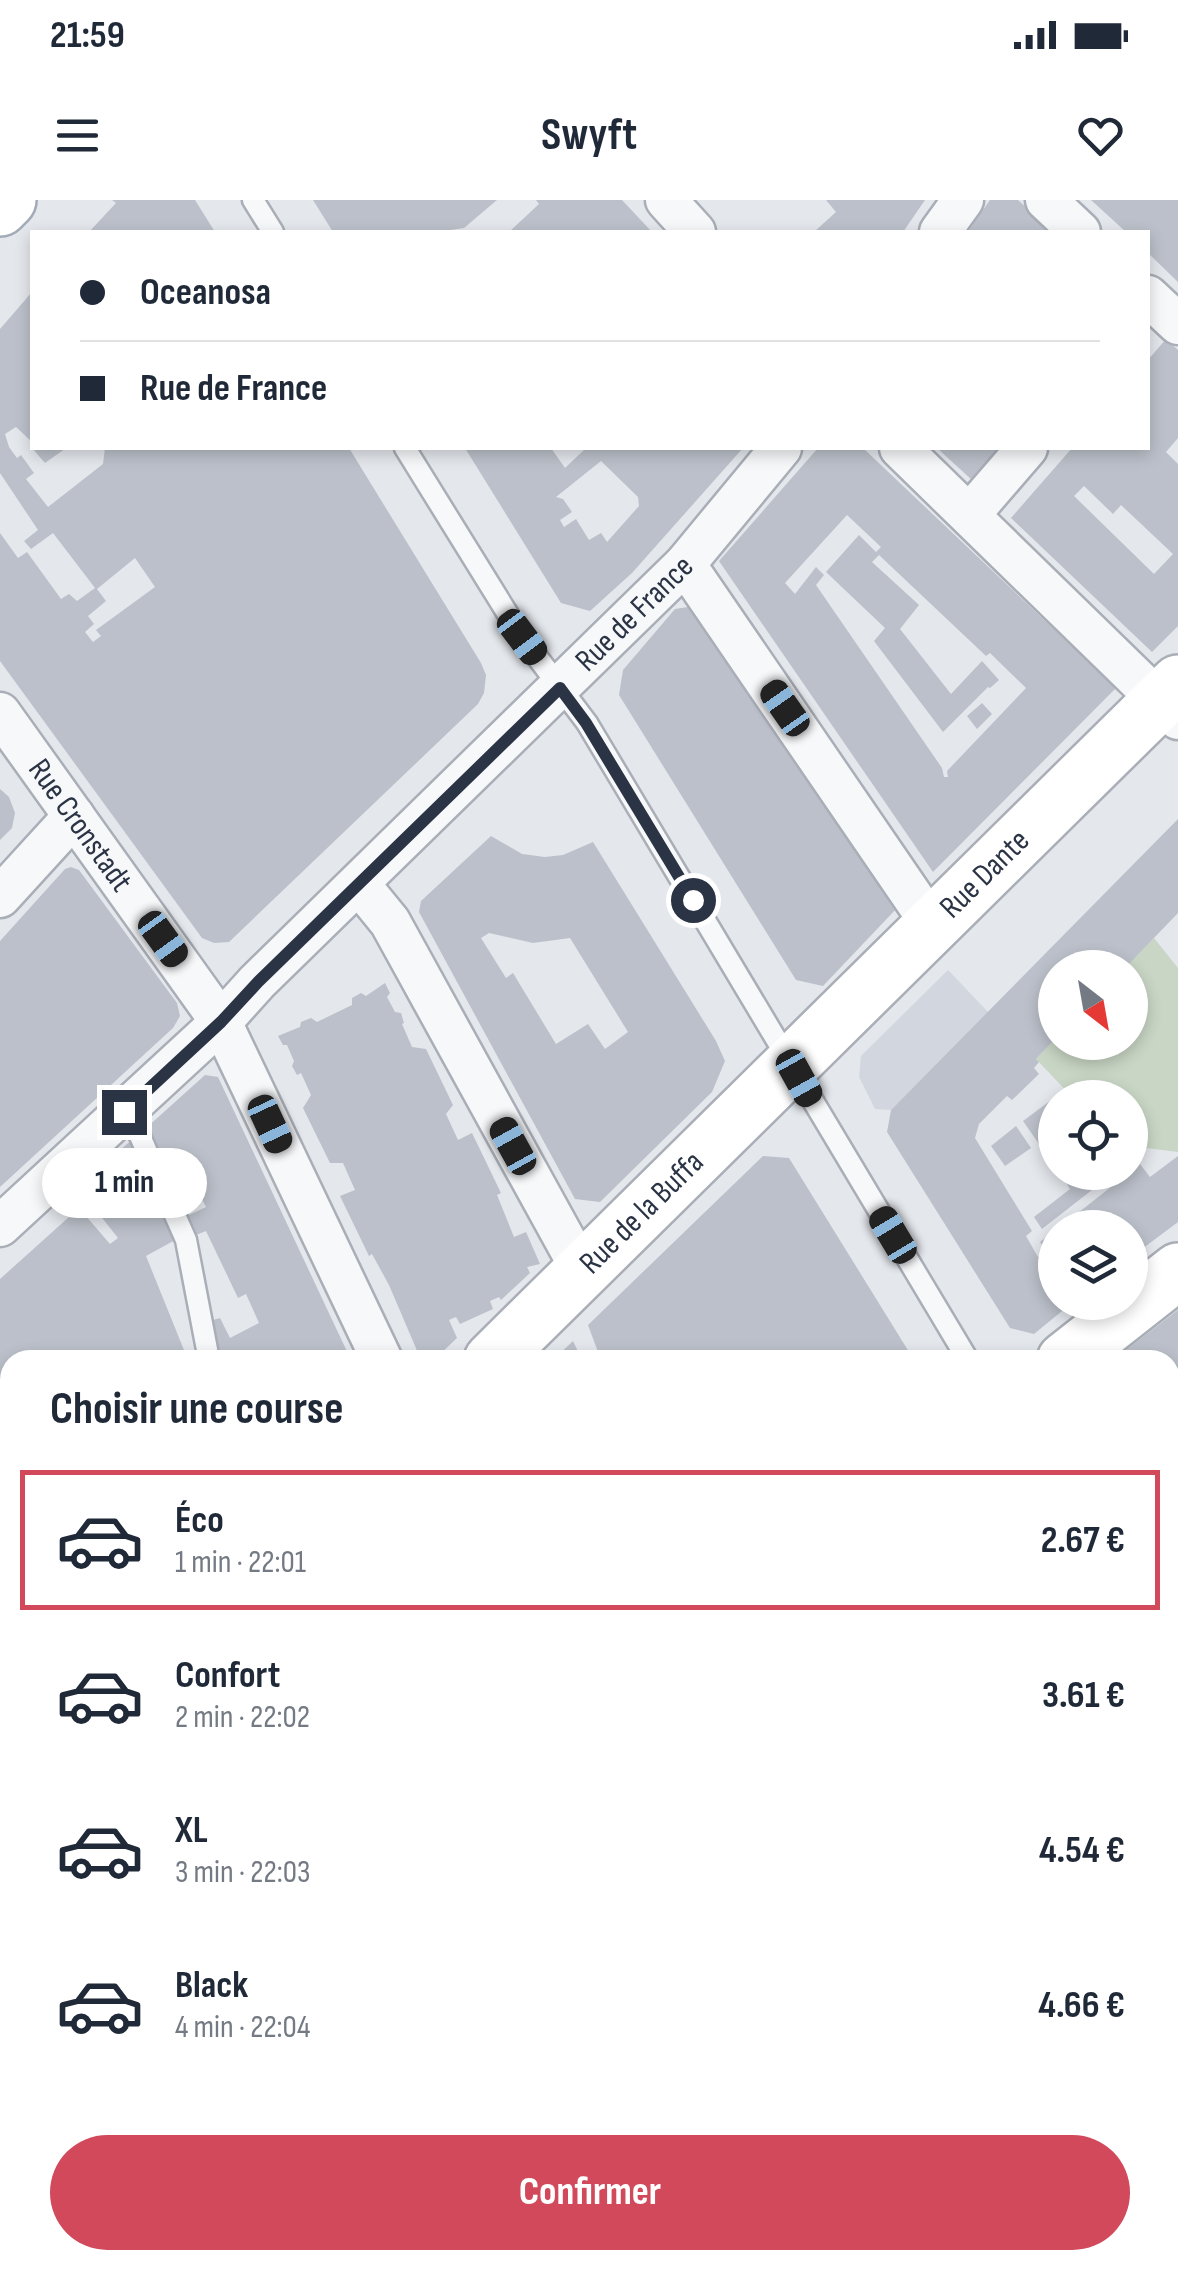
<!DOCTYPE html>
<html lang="fr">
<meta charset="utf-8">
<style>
:root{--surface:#fff;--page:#f2f2f3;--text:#1f2937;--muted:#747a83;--line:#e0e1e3;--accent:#d1495b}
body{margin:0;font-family:"Sofia Sans Condensed",sans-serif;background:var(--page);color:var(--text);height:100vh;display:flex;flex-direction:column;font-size:38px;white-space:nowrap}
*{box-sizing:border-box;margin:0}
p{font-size:32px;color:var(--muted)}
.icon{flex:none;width:55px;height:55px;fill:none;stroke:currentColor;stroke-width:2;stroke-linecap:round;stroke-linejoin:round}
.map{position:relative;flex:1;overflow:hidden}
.panel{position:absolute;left:0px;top:1150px;width:1180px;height:920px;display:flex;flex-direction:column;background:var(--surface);border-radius:30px 30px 0 0;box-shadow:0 5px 15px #0003}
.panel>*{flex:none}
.hud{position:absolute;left:30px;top:30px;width:1120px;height:220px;border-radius:0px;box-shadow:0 5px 15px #0003;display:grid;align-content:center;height:220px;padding:0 50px;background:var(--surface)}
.needle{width:65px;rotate:149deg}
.buttons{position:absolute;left:1038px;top:750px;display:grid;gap:20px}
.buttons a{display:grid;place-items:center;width:110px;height:110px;border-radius:50%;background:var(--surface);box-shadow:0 5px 15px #0003;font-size:50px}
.end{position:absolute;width:45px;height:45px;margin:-22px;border:12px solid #2b3445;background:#fff;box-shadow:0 0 0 5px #fff}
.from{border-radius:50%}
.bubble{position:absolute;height:70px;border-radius:35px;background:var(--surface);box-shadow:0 5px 15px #0003;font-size:32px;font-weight:700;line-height:70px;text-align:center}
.car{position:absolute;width:30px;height:60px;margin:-30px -15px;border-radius:12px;box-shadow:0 0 8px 2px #0007;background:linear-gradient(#222 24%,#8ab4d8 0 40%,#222 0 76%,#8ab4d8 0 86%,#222 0)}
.hud b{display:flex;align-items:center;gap:35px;height:95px;font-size:38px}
.hud b+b{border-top:2px solid var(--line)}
.hud i{width:25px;height:25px;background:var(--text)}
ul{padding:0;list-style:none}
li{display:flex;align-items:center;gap:30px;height:140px;margin:0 20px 15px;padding:0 30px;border:5px solid transparent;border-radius:0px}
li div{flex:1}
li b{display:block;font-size:38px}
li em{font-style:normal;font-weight:700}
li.active{border-color:var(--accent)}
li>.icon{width:90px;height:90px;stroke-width:1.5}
h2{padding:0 50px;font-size:45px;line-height:120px}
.primary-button{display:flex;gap:20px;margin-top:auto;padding:20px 50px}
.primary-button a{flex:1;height:115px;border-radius:60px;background:var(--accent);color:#fff;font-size:40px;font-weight:700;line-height:115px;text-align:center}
.status{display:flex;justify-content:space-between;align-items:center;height:70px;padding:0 50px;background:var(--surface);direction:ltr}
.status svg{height:28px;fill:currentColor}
header{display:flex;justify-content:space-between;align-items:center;height:130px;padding:0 50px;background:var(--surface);font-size:45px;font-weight:700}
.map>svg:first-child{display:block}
.built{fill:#d2d6de}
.green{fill:#c9d6c5}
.building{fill:#bbc0ca;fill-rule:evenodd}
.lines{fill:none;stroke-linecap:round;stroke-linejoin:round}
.lane-casing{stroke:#a9aeb7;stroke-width:25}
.street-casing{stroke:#a9aeb7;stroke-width:45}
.secondary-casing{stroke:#a9aeb7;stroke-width:60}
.primary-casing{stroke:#a3abb8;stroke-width:60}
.lane{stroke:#f7f8fa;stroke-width:20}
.street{stroke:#f7f8fa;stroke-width:40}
.secondary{stroke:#fff;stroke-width:55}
.primary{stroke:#fff;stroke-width:55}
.route{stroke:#2b3445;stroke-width:12}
.labels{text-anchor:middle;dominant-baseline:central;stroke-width:10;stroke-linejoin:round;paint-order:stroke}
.street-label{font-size:32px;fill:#2b3445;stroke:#f4f6f9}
</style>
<div class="status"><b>21:59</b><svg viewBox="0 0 49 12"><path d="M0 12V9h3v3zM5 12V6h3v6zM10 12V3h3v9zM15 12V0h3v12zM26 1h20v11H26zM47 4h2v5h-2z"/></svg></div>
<header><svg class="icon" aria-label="menu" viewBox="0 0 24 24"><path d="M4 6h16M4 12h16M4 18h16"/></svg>Swyft<svg class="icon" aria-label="heart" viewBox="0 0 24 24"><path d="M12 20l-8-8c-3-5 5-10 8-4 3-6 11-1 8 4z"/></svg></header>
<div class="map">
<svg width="1178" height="2070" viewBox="0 0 1178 2070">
<rect width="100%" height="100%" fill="#e4e7ec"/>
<path class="built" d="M 948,770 L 988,812 L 891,910 L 875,909 L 859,877 L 861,856 Z"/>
<path class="green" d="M 1154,738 L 1178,768 L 1178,952 L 1130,946 L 1130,898 L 1072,897 L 1036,859 L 1055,839 L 1055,842 L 1130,842 L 1130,768 L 1125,767 Z
M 1170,1727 L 1178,1734 L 1178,2070 L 868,2070 L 864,2063 L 867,2060 L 1170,2060 Z
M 10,2054 L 10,2060 L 132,2060 L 123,2070 L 0,2070 Z"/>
<path class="building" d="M 112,0 L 195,0 L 215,32 L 89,32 L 116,3 Z
M 313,0 L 497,0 L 464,28 L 437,32 L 333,32 Z
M 536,0 L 622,0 L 652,32 L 509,32 L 539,4 Z
M 826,0 L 925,0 L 903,32 L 814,32 L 836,12 Z
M 990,0 L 1018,0 L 1053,32 L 968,32 Z
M 1091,0 L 1178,0 L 1178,82 L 1148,53 L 1148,32 L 1126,32 Z
M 32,92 L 32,242 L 16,227 L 5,234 L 9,247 L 17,258 L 21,255 L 34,273 L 26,279 L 48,307 L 103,264 L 105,248 L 349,248 L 481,463 L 486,475 L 484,493 L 478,504 L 229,742 L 214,743 L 202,738 L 0,461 L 0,333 L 18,358 L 27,352 L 61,399 L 69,394 L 77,401 L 95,388 L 53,333 L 31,349 L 24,341 L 38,330 L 0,273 L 0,129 ZM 135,358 L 155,387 L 96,430 L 101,436 L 93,442 L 85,432 L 94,424 L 88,416 L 106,401 L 97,389 Z
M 1166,139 L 1178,150 L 1178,238 L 1166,252 L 1178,264 L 1178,426 L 1152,452 L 1011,318 L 1072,248 L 1148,248 L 1148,160 ZM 1084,286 L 1113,314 L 1121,305 L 1173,354 L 1154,374 L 1074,296 Z
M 32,248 L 66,248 L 45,263 Z
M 465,248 L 551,248 L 565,268 L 586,248 L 743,248 L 632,373 L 590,411 L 561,403 ZM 601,261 L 638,297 L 639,306 L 607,342 L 601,333 L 589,340 L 576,319 L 564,327 L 560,320 L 572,312 L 563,299 L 556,297 Z
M 818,248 L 863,248 L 1116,488 L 933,672 L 719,361 ZM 847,315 L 881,347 L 876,352 L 859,335 L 826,372 L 885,428 L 874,441 L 943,532 L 988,487 L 990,488 L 999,480 L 982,461 L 951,494 L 900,429 L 919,405 L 872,362 L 879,355 L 986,456 L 990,453 L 1026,488 L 947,571 L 948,577 L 944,577 L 942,568 L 816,385 L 824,375 L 816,367 L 795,394 L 785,383 Z
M 937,248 L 999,248 L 972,280 Z
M 688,407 L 897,708 L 823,786 L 796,780 L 619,495 L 623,470 L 675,409 Z
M 982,503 L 992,514 L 977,529 L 967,516 Z
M 0,589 L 9,597 L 15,613 L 12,628 L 0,640 Z
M 1178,619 L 1178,713 L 1125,768 L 1055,768 L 1055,839 L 1036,859 L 1039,862 L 1034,868 L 1039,874 L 1012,900 L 1007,896 L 979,924 L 975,938 L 1032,1031 L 1026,1036 L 1038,1057 L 1046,1051 L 1040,1042 L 1055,1030 L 1055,1102 L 1073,1102 L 1034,1134 L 1010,1128 L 887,932 L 891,910 Z
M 491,636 L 522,654 L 545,657 L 563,655 L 593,642 L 716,841 L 725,861 L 712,892 L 600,1002 L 575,999 L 419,712 L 421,701 ZM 489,733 L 533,743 L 570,738 L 628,832 L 605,849 L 588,824 L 556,844 L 513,773 L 506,778 L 481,738 Z
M 71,667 L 79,670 L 177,803 L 180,816 L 173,828 L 0,987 L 0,741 L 65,669 Z
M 385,783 L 390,793 L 387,797 L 395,812 L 401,813 L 404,823 L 402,824 L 412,847 L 426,849 L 453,905 L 446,914 L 458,940 L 472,933 L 501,993 L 497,995 L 514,1037 L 526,1032 L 540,1064 L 527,1067 L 530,1073 L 501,1100 L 499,1097 L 490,1101 L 493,1109 L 460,1124 L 456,1117 L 449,1120 L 457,1138 L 434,1160 L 421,1160 L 389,1085 L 372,1054 L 369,1056 L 340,996 L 355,990 L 343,963 L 330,963 L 303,908 L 311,895 L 301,873 L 297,875 L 292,866 L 294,861 L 287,845 L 283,845 L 278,836 L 300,827 L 301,822 L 311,818 L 317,822 L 352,805 L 352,798 L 361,793 L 366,796 Z
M 205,875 L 218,877 L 351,1160 L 277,1160 L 275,1154 L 262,1160 L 240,1160 L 238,1157 L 213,1160 L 206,1122 L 220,1118 L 230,1138 L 259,1123 L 246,1094 L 238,1098 L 206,1031 L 191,1037 L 180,1012 L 186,1009 L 189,1015 L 206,1007 L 187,969 L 166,977 L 145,929 Z
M 1066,889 L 1072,898 L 1055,898 L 1055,967 L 1023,921 Z
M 1016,926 L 1031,948 L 1005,966 L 991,946 Z
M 133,939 L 177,1039 L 146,1056 L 188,1160 L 10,1160 L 10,1282 L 0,1265 L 0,1079 L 79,1008 L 110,1044 L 118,1038 L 77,986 Z
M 763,956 L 789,958 L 914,1160 L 601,1160 L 588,1125 Z
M 1178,956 L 1178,1022 L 1130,1058 L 1130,1028 L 1059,1028 L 1140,964 L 1150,977 Z
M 1059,972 L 1115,972 L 1042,1029 L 1034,1017 L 1070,989 Z
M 1178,1110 L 1178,1191 L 1170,1197 L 1170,1160 L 1113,1160 Z
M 573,1141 L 582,1160 L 553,1160 Z
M 1178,1230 L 1178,1402 L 1170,1389 L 1170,1235 Z
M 0,1381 L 10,1399 L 10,1485 L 0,1495 Z
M 10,1709 L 10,1841 L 0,1851 L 0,1719 Z
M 0,1907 L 10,1924 L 10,2044 L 0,2056 Z
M 134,2060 L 237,2060 L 228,2070 L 125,2070 Z
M 344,2060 L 410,2060 L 422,2070 L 342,2070 Z
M 488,2060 L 528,2060 L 520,2070 L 480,2070 Z
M 578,2060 L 628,2060 L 632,2070 L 569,2070 Z"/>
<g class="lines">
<g class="lane-casing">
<path id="lane" d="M 253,0 L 273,32
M 405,248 L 522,437 L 587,523 L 968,1160
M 124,912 L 140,936 L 186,1040 L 209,1160
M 1170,1486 L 1178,1499
M 637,2060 L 642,2070"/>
</g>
<g class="street-casing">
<g id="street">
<path d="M 666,0 L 695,32"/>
<path d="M 1046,0 L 1080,32"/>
<path d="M 940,32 L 963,0"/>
<path d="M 1148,96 L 1178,124"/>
<path d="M 900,248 L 1178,519"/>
<path d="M 970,314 L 1027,248"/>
<path d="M 685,364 L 932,725"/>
<path id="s1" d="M 0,513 L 221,822 L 382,1160"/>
<path d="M 359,684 L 390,722 L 581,1069"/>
<path d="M 0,697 L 74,616"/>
<path id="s2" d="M 0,1026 L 221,822 L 257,782 L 685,364 L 781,248"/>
<path d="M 0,1328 L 10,1345"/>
<path d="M 823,2060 L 829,2070"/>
</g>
</g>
<g class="secondary-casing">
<g id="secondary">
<path id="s3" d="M 492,1160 L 1178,483"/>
<path d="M 1065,1160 L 1178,1071"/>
<path d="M 1170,1627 L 1178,1618"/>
<path d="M 0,1640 L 10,1631"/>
<path d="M 286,2070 L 294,2060"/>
<path d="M 766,2070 L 774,2060"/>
</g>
</g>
<g class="primary-casing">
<path id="primary" d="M 0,8 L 8,0"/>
</g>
<use href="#lane" class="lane"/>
<use href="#street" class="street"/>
<use href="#secondary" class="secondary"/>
<use href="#primary" class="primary"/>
</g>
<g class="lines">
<path class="route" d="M 124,912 L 221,822 L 258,782 L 560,488 L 586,523 L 693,700"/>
</g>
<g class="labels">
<g class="street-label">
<text stroke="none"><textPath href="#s2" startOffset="882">Rue de France</textPath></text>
<text stroke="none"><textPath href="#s1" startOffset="138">Rue Cronstadt</textPath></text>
<text stroke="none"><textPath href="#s3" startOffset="692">Rue Dante</textPath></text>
<text stroke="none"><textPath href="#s3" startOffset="210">Rue de la Buffa</textPath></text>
</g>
</g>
</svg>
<div class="buttons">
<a><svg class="needle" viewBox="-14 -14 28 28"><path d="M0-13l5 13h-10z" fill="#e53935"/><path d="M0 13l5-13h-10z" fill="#747a83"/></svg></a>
<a><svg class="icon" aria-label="locate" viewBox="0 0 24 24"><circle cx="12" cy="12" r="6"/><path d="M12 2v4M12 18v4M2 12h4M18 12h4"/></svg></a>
<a><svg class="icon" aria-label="layers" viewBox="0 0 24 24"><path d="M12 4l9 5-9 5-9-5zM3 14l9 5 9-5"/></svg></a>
</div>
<i class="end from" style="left:693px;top:700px"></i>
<i class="end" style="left:124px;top:912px"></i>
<div class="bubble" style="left:42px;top:948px;width:165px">1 min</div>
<i class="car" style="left:522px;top:437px;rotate:143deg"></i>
<i class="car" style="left:785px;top:508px;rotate:325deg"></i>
<i class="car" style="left:163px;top:739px;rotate:144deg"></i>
<i class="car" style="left:799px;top:878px;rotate:151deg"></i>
<i class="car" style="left:270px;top:924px;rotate:155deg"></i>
<i class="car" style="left:513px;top:946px;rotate:331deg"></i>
<i class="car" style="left:893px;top:1035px;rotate:329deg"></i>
<div class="hud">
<b><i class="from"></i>Oceanosa</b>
<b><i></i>Rue de France</b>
</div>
<section class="panel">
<h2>Choisir une course</h2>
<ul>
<li class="active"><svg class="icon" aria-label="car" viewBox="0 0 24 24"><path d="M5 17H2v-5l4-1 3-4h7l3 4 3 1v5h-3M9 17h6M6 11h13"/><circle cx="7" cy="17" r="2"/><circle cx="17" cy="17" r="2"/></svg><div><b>Éco</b><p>1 min · 22:01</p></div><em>2.67 €</em></li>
<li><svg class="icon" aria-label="car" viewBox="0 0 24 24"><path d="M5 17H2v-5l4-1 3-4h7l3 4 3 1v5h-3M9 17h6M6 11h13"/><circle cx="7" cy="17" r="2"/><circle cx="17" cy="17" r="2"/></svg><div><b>Confort</b><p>2 min · 22:02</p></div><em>3.61 €</em></li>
<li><svg class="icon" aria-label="car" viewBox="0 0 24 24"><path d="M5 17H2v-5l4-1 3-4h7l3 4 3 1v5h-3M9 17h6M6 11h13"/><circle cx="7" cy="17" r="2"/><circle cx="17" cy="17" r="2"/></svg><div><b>XL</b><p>3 min · 22:03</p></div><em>4.54 €</em></li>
<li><svg class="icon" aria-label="car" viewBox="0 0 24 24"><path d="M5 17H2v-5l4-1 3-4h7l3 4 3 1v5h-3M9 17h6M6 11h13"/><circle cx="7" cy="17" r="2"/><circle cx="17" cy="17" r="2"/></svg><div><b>Black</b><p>4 min · 22:04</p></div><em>4.66 €</em></li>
</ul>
<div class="primary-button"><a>Confirmer</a></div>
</section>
</div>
